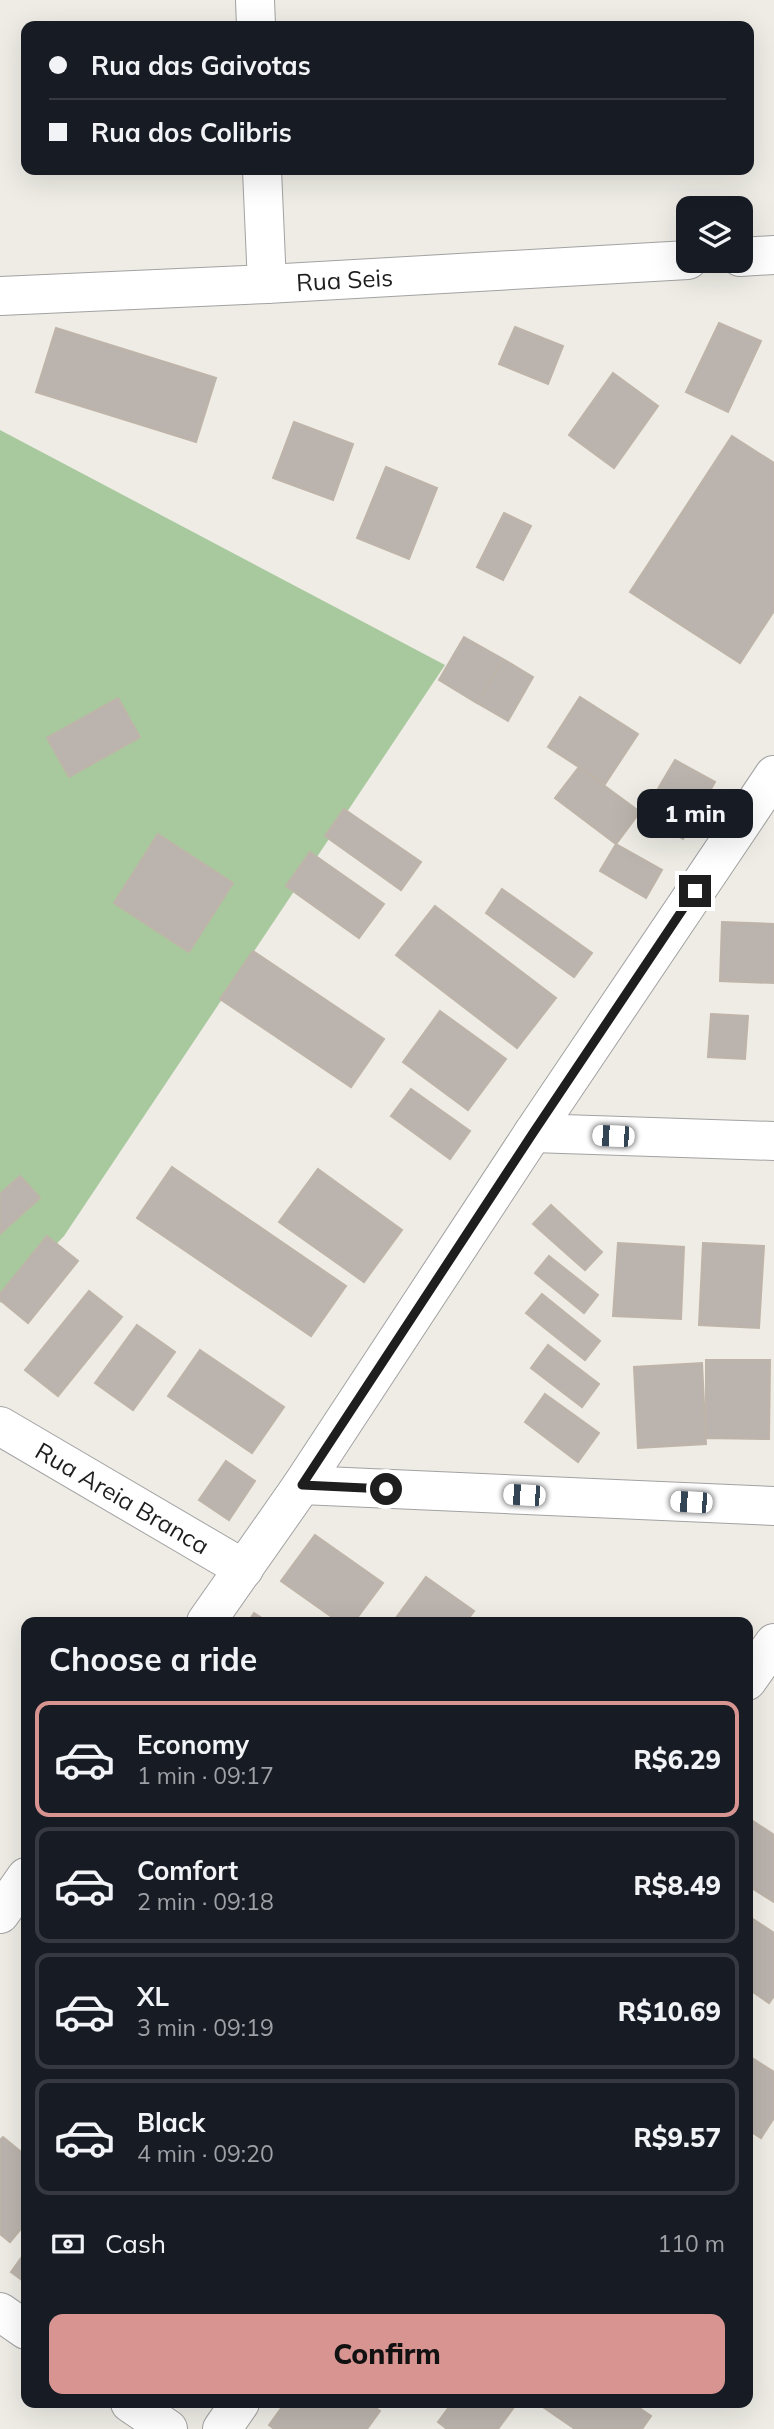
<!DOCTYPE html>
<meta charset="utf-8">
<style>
:root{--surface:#171b24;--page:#20242c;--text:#f1f3f6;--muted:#9ea1a6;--line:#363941;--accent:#d79491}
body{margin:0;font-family:Mulish,sans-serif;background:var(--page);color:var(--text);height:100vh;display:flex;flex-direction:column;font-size:26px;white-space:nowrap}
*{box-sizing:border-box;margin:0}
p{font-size:23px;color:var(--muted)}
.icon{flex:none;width:38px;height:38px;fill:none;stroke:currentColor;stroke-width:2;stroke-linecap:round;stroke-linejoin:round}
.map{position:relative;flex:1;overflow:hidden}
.side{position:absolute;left:21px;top:1617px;width:732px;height:791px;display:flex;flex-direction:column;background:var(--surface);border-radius:14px;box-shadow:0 7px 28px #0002}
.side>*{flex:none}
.banner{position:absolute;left:21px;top:21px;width:733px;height:154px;border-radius:14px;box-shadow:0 7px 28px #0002;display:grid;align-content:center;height:154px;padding:0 28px;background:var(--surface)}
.controls{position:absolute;left:676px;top:196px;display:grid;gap:14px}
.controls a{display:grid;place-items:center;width:77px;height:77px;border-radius:14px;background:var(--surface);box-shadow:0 7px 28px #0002;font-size:35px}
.end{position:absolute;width:32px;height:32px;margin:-16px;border:9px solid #1e1e1e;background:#fff;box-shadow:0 0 0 4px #fff}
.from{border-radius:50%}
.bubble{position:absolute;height:49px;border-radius:14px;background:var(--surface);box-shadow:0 7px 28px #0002;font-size:23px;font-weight:800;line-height:49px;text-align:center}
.car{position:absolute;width:21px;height:42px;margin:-21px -10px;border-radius:9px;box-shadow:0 0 5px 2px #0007;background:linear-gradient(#fff 24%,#345 0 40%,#fff 0 76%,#345 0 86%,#fff 0)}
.banner b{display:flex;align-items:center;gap:24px;height:66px;font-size:26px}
.banner b+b{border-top:2px solid var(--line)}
.banner i{width:18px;height:18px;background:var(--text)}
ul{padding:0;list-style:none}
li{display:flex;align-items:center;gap:21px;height:116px;margin:0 14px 10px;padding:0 14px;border:4px solid var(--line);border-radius:14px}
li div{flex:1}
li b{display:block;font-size:26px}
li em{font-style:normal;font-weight:800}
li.on{border-color:var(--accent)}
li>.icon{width:63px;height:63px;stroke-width:1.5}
h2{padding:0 28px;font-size:32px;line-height:84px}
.pay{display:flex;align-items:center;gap:18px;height:77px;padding:0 28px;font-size:26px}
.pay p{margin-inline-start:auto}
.button{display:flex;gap:14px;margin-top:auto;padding:14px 28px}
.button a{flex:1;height:80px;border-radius:14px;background:var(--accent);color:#111;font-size:28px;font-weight:800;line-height:80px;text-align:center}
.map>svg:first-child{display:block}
.forest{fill:#a8c99e}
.building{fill:#bbb4ae;stroke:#beb4a9;stroke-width:2}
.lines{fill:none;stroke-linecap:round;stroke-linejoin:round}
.minor-casing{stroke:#a2a2a2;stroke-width:40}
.tertiary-casing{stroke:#a2a2a2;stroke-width:40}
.minor{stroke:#fff;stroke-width:38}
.tertiary{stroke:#fff;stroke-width:38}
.route{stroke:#1e1e1e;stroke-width:9}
.labels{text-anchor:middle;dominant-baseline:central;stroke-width:6;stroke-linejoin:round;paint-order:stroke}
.street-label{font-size:24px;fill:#1e1e1e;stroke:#fff}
</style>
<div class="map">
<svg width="774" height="2429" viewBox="0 0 774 2429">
<rect width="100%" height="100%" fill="#eeece5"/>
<path class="forest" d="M 0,430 L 445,665 L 64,1236 L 0,1303 Z"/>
<path class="building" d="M 719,323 L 761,341 L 728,412 L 686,392 Z
M 515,327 L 563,346 L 548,384 L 499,364 Z
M 56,328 L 216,378 L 196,442 L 36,392 Z
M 613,373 L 658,406 L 614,468 L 569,435 Z
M 294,422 L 353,444 L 333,500 L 273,478 Z
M 732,436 L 774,463 L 774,611 L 740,663 L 630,592 Z
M 386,467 L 437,488 L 409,559 L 357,538 Z
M 504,513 L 531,526 L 503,580 L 477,567 Z
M 464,637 L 503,659 L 477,703 L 439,680 Z
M 503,659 L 533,677 L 508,721 L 477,703 Z
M 580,697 L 638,734 L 605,784 L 548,747 Z
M 118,698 L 140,737 L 69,777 L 47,738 Z
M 675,760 L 715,782 L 683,839 L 642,816 Z
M 579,767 L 640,812 L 616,844 L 555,798 Z
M 344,809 L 421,862 L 401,890 L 325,836 Z
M 158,834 L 233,883 L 189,952 L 114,903 Z
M 616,844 L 662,870 L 646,898 L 600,871 Z
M 310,852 L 384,904 L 359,938 L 286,886 Z
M 502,889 L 592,953 L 574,977 L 486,913 Z
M 435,906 L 556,998 L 517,1048 L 396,955 Z
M 722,922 L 774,924 L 774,983 L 720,981 Z
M 253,951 L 384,1039 L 351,1087 L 220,999 Z
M 440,1011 L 506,1059 L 468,1110 L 403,1062 Z
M 711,1014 L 748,1016 L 745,1059 L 708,1057 Z
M 411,1089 L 470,1131 L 450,1159 L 391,1116 Z
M 172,1167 L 346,1286 L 311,1336 L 137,1218 Z
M 318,1169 L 402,1230 L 364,1282 L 279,1222 Z
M 20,1176 L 40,1198 L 0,1234 L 0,1194 Z
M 551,1205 L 602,1252 L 585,1270 L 533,1224 Z
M 47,1236 L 78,1261 L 28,1323 L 0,1300 L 0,1294 Z
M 618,1243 L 684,1247 L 681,1319 L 613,1316 Z
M 703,1243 L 764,1246 L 759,1328 L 699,1325 Z
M 549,1256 L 598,1295 L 584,1313 L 535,1273 Z
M 89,1291 L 122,1317 L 58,1396 L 25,1370 Z
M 542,1294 L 600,1341 L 585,1360 L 526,1313 Z
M 137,1325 L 175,1352 L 133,1410 L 95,1383 Z
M 548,1345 L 599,1384 L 582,1407 L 531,1368 Z
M 200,1350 L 284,1407 L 252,1453 L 168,1396 Z
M 706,1360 L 770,1360 L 769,1439 L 706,1438 Z
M 702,1363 L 706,1444 L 638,1448 L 634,1367 Z
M 545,1394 L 599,1433 L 578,1462 L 525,1422 Z
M 226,1461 L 255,1481 L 229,1520 L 199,1500 Z
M 315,1535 L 383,1583 L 354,1622 L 339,1622 L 281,1581 Z
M 426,1577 L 474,1611 L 466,1622 L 393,1622 Z
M 254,1613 L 268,1622 L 248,1622 Z
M 747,1817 L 774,1835 L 774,1902 L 747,1885 Z
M 747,1915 L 774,1933 L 774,1996 L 769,2003 L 747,1988 Z
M 749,2056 L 774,2072 L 774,2118 L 761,2138 L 747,2129 Z
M 3,2137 L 26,2156 L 26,2223 L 10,2242 L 0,2234 L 0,2140 Z
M 26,2251 L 26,2283 L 11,2272 Z
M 285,2403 L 369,2403 L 380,2411 L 367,2429 L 274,2429 L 269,2425 Z
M 452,2403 L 517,2403 L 498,2429 L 447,2429 L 438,2422 Z
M 541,2403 L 632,2403 L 651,2416 L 642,2429 L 575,2429 L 540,2405 Z"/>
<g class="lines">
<g class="minor-casing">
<g id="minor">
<path d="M 255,0 L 256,26"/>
<path d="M 262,170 L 267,284"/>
<path d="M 740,257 L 774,255"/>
<path id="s1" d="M 0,296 L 267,284 L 688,260"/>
<path d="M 533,1133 L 774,1141"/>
<path id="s2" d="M 0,1426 L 244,1569"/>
<path d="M 302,1485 L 774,1506"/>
<path d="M 747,1681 L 774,1643"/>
<path d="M 0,2312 L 26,2330"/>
<path d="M 130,2403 L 168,2429"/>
<path d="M 222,2429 L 240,2403"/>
</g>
</g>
<g class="tertiary-casing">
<path id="tertiary" d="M 206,1622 L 302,1485 L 533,1133 L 774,775
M 0,1914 L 26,1877"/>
</g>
<use href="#minor" class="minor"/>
<use href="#tertiary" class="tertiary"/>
</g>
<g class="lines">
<path class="route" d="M 386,1489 L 302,1485 L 533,1133 L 695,891"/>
</g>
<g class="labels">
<g class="street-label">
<text stroke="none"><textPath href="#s1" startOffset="345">Rua Seis</textPath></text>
<text stroke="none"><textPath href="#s2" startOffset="142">Rua Areia Branca</textPath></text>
</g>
</g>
</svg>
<div class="controls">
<a><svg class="icon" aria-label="layers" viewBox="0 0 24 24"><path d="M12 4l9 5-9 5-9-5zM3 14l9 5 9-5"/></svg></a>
</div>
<i class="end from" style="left:386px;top:1489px"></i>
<i class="end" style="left:695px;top:891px"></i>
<div class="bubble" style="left:637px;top:789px;width:116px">1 min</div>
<i class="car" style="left:613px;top:1136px;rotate:272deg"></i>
<i class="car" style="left:524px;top:1495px;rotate:273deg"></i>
<i class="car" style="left:691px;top:1502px;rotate:273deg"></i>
<div class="banner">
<b><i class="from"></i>Rua das Gaivotas</b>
<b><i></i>Rua dos Colibris</b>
</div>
<section class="side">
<h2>Choose a ride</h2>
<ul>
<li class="on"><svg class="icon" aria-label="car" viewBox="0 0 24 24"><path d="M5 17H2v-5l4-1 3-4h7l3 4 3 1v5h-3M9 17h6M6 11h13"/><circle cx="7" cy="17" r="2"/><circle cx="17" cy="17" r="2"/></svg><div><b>Economy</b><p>1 min · 09:17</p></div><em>R$6.29</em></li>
<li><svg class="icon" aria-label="car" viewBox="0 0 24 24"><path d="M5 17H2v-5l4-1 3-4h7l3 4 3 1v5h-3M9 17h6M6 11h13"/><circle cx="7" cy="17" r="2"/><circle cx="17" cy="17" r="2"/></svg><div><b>Comfort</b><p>2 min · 09:18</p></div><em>R$8.49</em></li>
<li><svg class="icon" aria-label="car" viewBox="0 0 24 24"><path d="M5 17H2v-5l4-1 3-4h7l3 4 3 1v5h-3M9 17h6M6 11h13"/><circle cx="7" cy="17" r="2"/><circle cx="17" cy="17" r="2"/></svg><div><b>XL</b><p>3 min · 09:19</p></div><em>R$10.69</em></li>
<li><svg class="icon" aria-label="car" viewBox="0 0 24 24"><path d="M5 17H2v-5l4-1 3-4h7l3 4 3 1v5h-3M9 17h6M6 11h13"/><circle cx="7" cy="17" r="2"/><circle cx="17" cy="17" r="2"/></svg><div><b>Black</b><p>4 min · 09:20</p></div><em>R$9.57</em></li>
</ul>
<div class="pay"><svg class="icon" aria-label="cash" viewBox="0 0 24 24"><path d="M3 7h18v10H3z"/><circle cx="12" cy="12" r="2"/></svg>Cash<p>110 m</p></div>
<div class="button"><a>Confirm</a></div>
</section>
</div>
